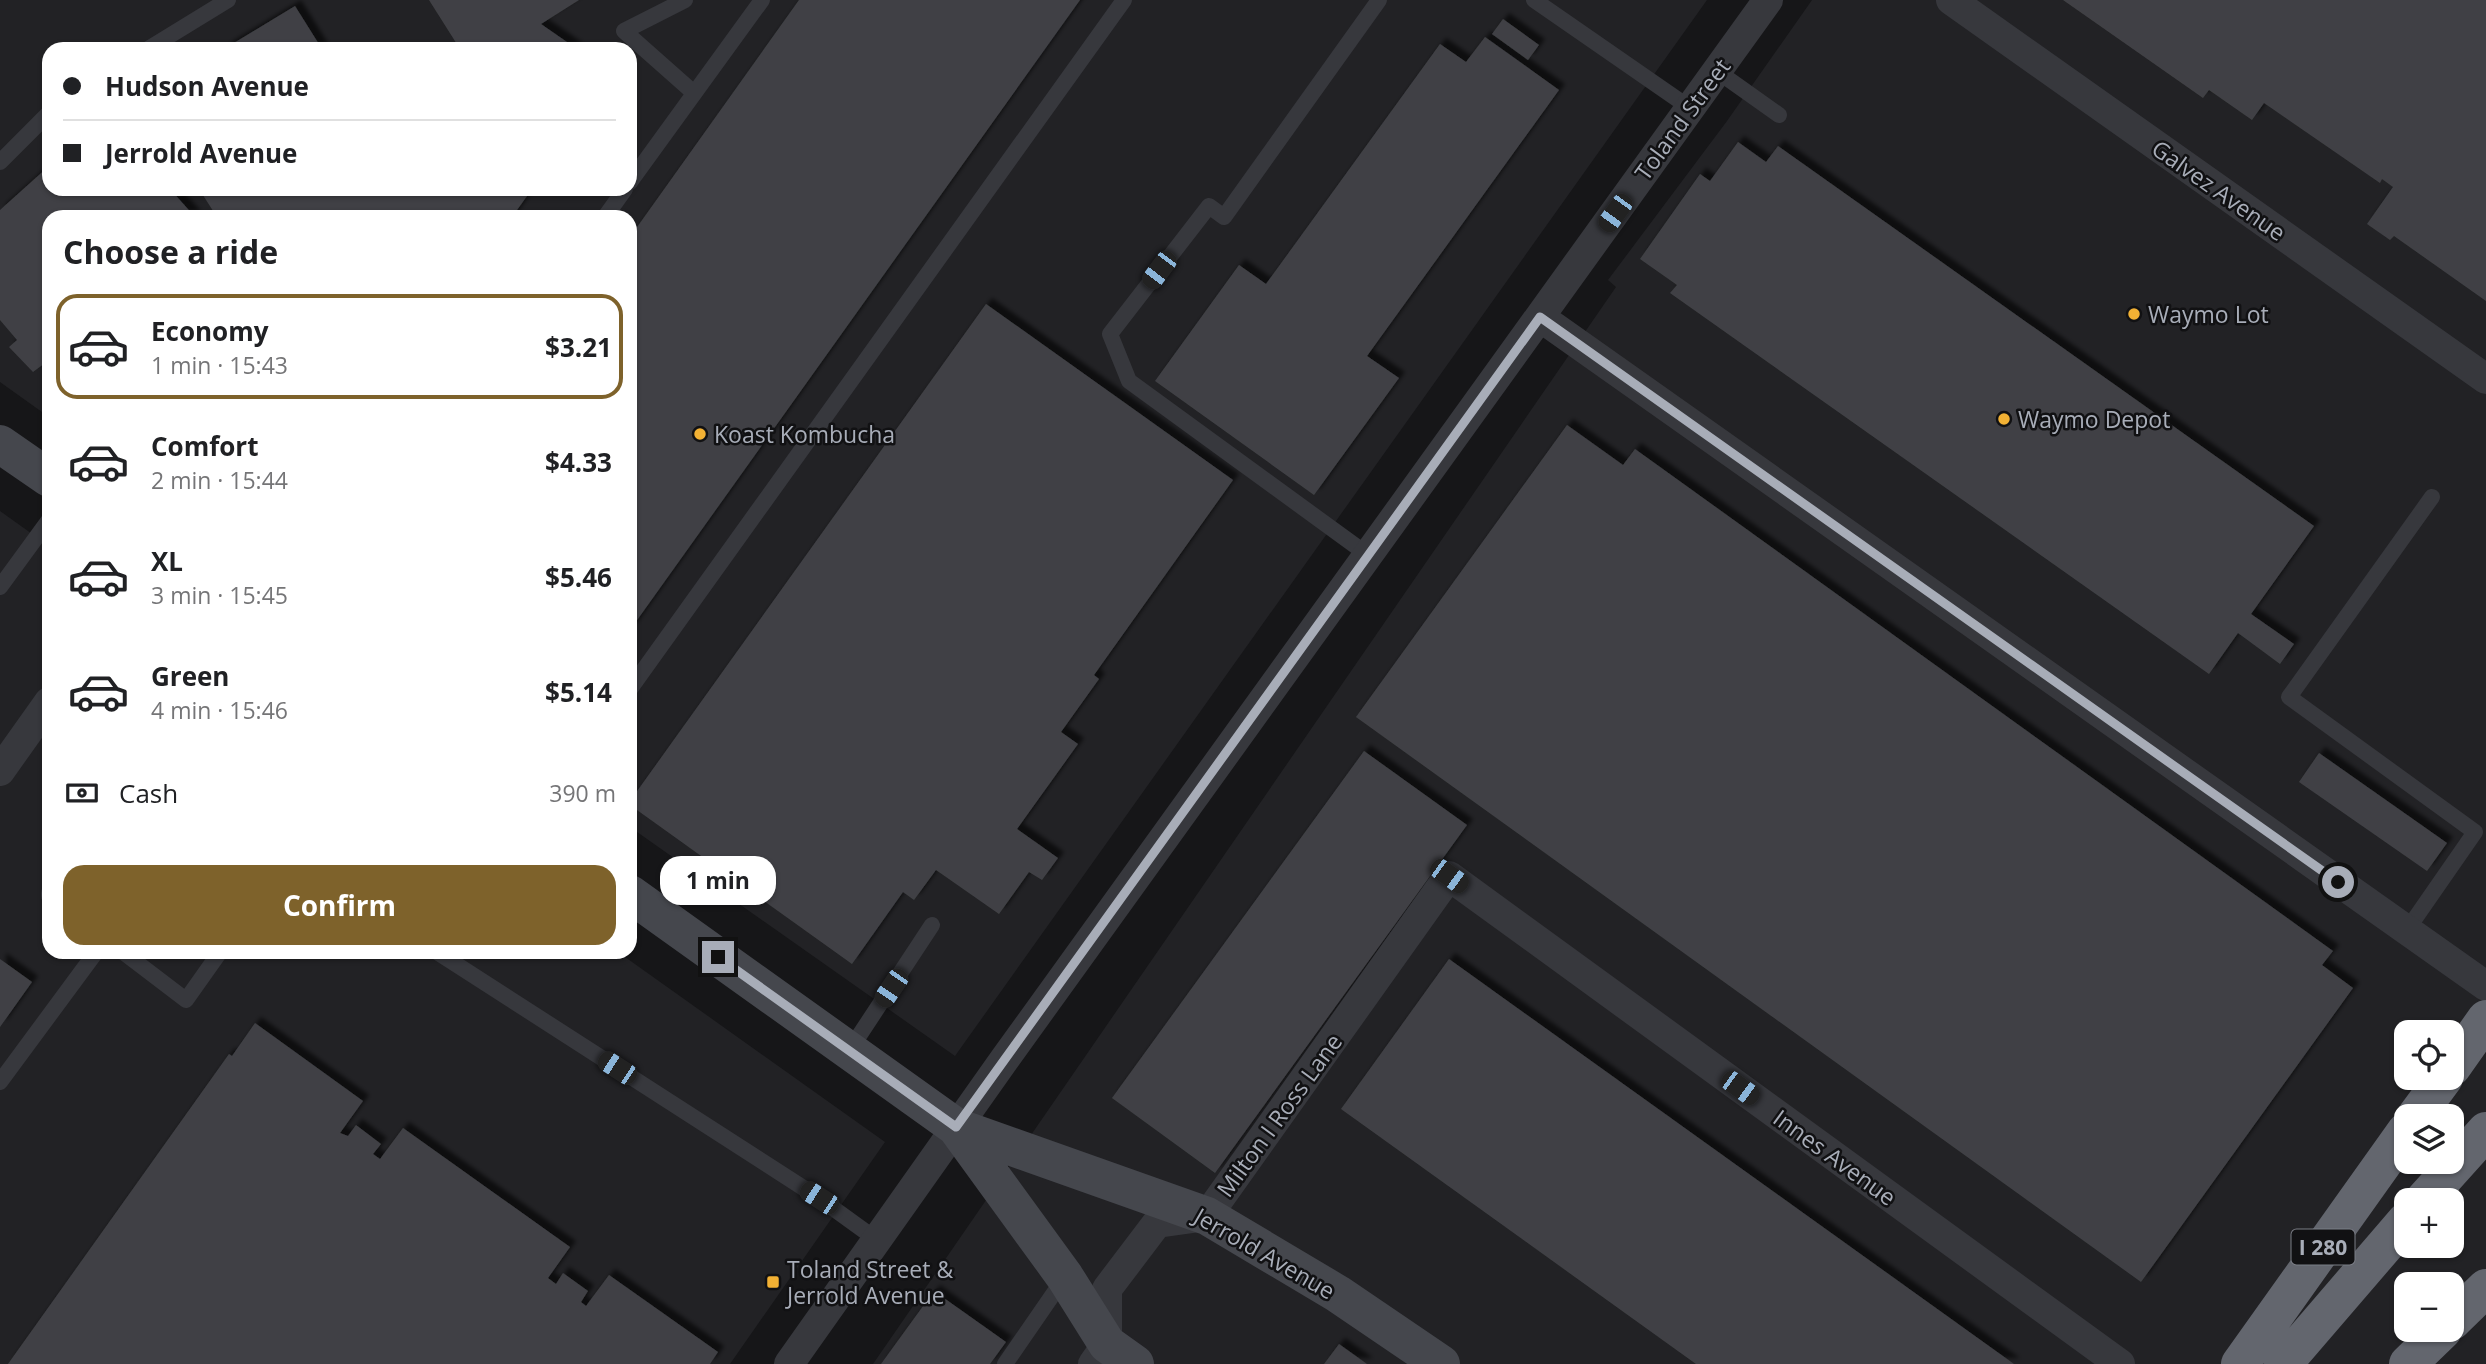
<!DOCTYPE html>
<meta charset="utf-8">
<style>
:root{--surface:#fff;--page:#f6f6f6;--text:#202124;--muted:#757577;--line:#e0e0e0;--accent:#7e622b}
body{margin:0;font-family:"Open Sans",sans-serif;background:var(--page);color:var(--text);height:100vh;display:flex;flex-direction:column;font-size:26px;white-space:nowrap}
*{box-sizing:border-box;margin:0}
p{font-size:23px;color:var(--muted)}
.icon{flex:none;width:38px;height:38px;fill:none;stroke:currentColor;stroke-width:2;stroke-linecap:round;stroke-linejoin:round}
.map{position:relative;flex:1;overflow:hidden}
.sheet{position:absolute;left:42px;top:210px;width:595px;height:749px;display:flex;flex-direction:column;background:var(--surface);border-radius:21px;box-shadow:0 2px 5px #0004}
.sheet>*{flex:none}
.top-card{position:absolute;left:42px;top:42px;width:595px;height:154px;border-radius:21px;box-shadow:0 2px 5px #0004;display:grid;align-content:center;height:154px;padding:0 21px;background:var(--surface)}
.buttons{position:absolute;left:2394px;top:1020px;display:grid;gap:14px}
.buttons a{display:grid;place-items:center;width:70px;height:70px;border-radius:14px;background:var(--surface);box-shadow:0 2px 5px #0004;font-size:35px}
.end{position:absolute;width:32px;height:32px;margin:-16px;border:9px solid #a8adb8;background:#111;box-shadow:0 0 0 4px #111}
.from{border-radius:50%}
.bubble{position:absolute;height:49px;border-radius:21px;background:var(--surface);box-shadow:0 2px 5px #0004;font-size:23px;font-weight:700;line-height:49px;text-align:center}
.car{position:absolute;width:21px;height:42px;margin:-21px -10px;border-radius:9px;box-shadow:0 0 5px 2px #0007;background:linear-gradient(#222 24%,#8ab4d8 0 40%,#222 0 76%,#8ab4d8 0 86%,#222 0)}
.top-card b{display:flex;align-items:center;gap:24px;height:66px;font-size:26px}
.top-card b+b{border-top:2px solid var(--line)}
.top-card i{width:18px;height:18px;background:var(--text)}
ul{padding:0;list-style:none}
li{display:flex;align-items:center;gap:21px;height:105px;margin:0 14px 10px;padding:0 7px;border:4px solid transparent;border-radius:21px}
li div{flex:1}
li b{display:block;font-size:26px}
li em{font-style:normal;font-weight:700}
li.on{border-color:var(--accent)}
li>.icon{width:63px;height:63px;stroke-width:1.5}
h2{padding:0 21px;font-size:32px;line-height:84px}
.pay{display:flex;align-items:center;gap:18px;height:77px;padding:0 21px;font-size:26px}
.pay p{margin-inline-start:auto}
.action{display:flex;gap:14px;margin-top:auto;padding:14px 21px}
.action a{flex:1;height:80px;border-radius:21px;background:var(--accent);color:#fff;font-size:28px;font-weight:700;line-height:80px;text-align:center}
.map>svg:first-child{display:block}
.built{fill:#222225;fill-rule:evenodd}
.building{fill:#404145;filter:url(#shadow)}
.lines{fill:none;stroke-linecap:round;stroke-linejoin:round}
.lane{stroke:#37383d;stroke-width:16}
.street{stroke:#37383d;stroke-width:30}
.secondary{stroke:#45474d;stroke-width:38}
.highway{stroke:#63666e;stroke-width:38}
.route{stroke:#a8adb8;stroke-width:9}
.poi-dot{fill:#f2b134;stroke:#111113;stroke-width:2.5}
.labels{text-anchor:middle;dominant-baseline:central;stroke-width:5;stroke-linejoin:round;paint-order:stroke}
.shield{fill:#111113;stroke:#7b7e86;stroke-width:2}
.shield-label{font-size:21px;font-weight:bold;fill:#a8adb8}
.street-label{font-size:23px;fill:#a8adb8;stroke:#111113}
.poi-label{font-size:23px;fill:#a8adb8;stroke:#111113;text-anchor:start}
</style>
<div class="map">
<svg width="2486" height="1364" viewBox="0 0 2486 1364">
<defs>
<filter id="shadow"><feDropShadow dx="6" dy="-6" stdDeviation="2" flood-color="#0009"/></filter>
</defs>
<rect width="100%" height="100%" fill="#161618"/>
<path class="built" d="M 0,0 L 1707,0 L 955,1056 L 630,827 L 630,217 L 49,217 L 49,417 L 0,382 ZM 49,49 L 630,49 L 630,189 L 49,189 Z
M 1812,0 L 2486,0 L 2486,1364 L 873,1364 L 1616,287 L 1608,280 L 1727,121 ZM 2406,1032 L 2452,1032 L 2452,1078 L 2406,1078 ZM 2406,1116 L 2452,1116 L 2452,1162 L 2406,1162 ZM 2406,1200 L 2452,1200 L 2452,1246 L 2406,1246 ZM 2406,1284 L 2452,1284 L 2452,1330 L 2406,1330 Z
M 0,511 L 49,546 L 49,952 L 618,952 L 885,1142 L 730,1364 L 0,1364 Z"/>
<path class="building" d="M 429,0 L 579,0 L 541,24 L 577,49 L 460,49 Z
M 799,0 L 1080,0 L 630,630 L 630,237 Z
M 2063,0 L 2486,0 L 2486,301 L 2394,236 L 2390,240 L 2367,224 L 2393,187 L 2382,179 L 2380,183 L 2264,103 L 2252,120 L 2209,90 L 2203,98 Z
M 295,6 L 322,49 L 224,49 Z
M 1503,19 L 1539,45 L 1528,60 L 1492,34 Z
M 1485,37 L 1559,90 L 1367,356 L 1399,378 L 1314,495 L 1155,381 L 1239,265 L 1266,284 L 1440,44 L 1466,62 Z
M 1738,142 L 1766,162 L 1778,146 L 2314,526 L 2251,614 L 2294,644 L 2280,664 L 2238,633 L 2209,674 L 1670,293 L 1677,285 L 1640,259 L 1700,174 L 1710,181 Z
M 49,166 L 49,189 L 170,189 L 195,217 L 49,217 L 49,360 L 33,372 L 9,347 L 17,340 L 0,320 L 0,210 Z
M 199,189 L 532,189 L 512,217 L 217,217 Z
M 986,304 L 1233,480 L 1094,675 L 1099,679 L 1061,732 L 1078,744 L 1017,829 L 1058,858 L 1042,880 L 1029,872 L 999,914 L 936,870 L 914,900 L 903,892 L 852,964 L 630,805 L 630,801 Z
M 1567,425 L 1623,465 L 1635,449 L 2333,951 L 2322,965 L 2353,988 L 2141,1282 L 1356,717 Z
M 1364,751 L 1467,825 L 1215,1173 L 1112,1098 Z
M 2319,753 L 2447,843 L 2427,871 L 2299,782 Z
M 0,959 L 32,982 L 0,1027 Z
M 1449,959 L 2014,1364 L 1696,1364 L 1341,1109 Z
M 255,1023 L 363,1101 L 340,1133 L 348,1136 L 356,1125 L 381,1144 L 373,1154 L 380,1159 L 403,1128 L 570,1247 L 548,1278 L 556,1284 L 563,1273 L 588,1291 L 581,1302 L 586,1306 L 609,1275 L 718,1352 L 710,1364 L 8,1364 L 229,1054 L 232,1056 Z
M 934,1291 L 1006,1342 L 990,1364 L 881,1364 Z
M 1339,1344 L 1367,1364 L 1324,1364 Z"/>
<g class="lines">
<path class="lane" d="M 685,0 L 624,31 L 694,93
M 1534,0 L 1690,108
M 148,49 L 228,0
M 1717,71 L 1779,115
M 0,162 L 49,113
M 630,182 L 762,0
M 605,217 L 625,189
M 1368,555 L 1129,381 L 1110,334 L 1209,206 L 1224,217 L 1379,0
M 0,587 L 49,520
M 630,689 L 1124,0
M 49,893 L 49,896
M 2407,930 L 2475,832 L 2289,697 L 2432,497
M 123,952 L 186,1000 L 220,952
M 437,952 L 819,1198 L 877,1240
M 849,1051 L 932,925
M 0,1082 L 96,952
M 1005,1364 L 1065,1277"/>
<path class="street" d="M 1951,0 L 2486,379
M 1540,317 L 2486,986
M 0,771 L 49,702
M 789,1364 L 1004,1060 L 1768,0
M 1093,1364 L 1107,1344 L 1107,1289 L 1157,1223 L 1207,1216 L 1449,876 L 2120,1364"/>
<path class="secondary" d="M 0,444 L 49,478
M 630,894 L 956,1127 L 1207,1216 L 1338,1294 L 1441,1364
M 956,1127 L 1065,1277 L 1107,1344 L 1135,1364"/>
<path class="highway" d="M 2452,1067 L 2486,1019
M 2416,1116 L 2444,1078
M 2424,1200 L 2486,1131
M 2452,1321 L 2486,1288
M 2240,1364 L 2406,1131
M 2283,1364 L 2406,1221
M 2408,1364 L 2443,1330"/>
</g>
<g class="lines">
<path class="route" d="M 718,957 L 956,1127 L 1540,317 L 2338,882"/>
</g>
<g class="poi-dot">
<circle cx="2134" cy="314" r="7"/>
<circle cx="2004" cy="419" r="7"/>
<circle cx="700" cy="434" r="7"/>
<rect x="766" y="1275" width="14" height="14" rx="3.5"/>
</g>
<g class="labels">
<rect class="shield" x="2291.5" y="1229.5" width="63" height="35" rx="5"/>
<g class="shield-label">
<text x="2323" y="1247">I 280</text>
</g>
<g class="street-label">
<text transform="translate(1682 119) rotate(-54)">Toland Street</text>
<text transform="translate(2219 190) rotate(35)">Galvez Avenue</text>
<text transform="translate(1279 1115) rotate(-54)">Milton I Ross Lane</text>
<text transform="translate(1835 1157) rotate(36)">Innes Avenue</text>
<text transform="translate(1265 1253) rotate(30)">Jerrold Avenue</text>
</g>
<g class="poi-label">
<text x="2148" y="314">Waymo Lot</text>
<text x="2018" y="419">Waymo Depot</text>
<text x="714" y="434">Koast Kombucha</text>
<text x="787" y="1269">Toland Street &amp;<tspan x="787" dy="26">Jerrold Avenue</tspan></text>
</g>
</g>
</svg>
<div class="buttons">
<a><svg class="icon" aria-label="locate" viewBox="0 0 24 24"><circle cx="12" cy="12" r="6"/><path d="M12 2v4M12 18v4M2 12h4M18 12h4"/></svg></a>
<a><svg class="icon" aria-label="layers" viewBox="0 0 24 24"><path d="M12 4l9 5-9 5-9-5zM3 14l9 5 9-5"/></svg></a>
<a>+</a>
<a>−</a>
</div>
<i class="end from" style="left:2338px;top:882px"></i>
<i class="end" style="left:718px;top:957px"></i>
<div class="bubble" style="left:660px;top:856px;width:116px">1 min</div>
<i class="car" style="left:1615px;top:213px;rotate:216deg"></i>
<i class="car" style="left:1159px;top:270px;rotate:217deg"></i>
<i class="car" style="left:1449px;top:876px;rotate:126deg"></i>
<i class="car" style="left:891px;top:988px;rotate:214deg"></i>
<i class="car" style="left:617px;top:1068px;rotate:303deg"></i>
<i class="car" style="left:1740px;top:1088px;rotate:126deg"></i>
<i class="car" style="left:819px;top:1198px;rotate:303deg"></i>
<div class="top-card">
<b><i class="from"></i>Hudson Avenue</b>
<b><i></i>Jerrold Avenue</b>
</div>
<section class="sheet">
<h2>Choose a ride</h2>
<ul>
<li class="on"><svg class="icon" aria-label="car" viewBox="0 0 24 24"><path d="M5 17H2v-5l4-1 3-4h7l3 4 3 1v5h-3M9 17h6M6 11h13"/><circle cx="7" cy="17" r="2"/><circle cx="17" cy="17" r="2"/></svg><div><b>Economy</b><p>1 min · 15:43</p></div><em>$3.21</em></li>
<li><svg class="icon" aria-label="car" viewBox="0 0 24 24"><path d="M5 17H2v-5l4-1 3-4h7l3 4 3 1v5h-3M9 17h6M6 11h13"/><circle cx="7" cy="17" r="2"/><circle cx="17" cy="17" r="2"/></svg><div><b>Comfort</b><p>2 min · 15:44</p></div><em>$4.33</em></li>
<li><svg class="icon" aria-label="car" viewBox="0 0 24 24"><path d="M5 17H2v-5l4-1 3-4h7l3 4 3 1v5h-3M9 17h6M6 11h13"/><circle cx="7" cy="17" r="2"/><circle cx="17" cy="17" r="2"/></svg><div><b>XL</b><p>3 min · 15:45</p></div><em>$5.46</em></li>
<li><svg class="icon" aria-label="car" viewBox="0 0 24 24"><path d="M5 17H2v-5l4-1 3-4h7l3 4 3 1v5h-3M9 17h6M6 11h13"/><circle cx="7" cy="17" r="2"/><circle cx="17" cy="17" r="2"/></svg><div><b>Green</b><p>4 min · 15:46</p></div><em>$5.14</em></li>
</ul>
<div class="pay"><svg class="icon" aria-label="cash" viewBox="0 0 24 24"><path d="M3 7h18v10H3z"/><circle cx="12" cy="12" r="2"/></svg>Cash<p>390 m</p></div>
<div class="action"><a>Confirm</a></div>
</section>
</div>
